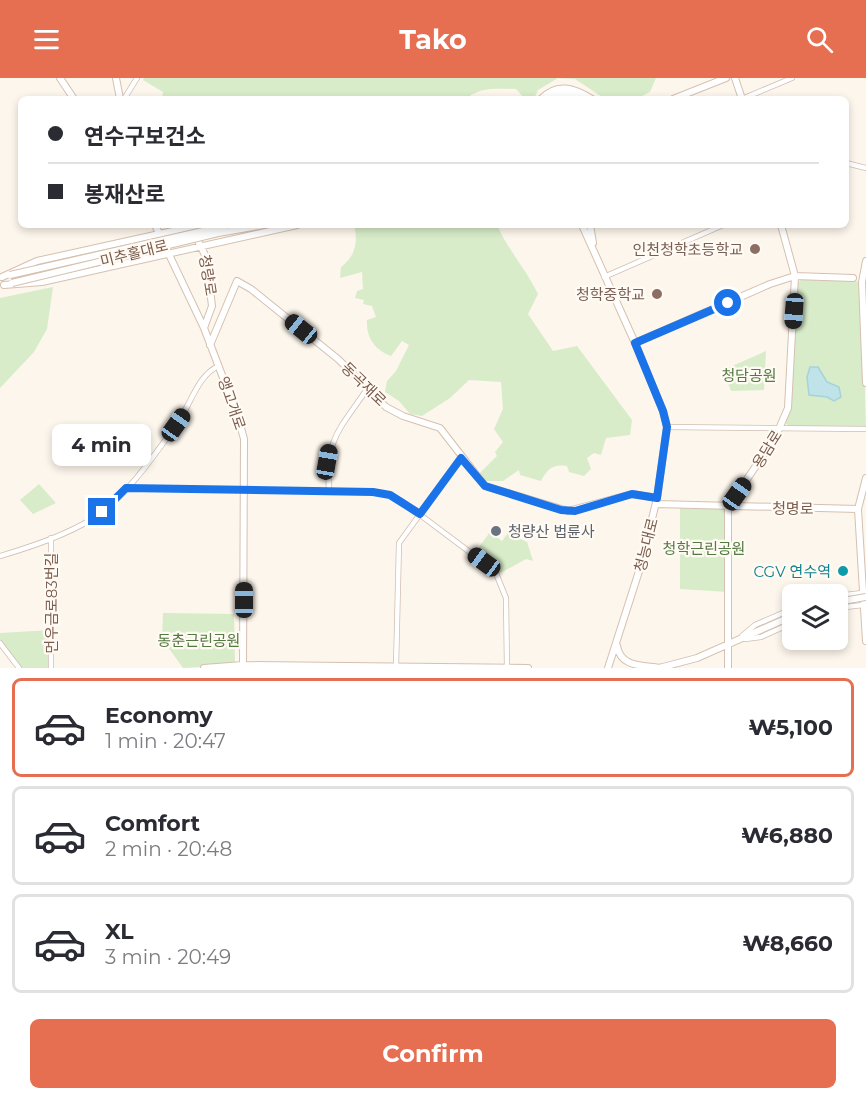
<!DOCTYPE html>
<meta charset="utf-8">
<style>
:root{--surface:#fff;--page:#f7f7f7;--text:#2b2b33;--muted:#7c7c81;--line:#e1e1e2;--accent:#e76f51}
body{margin:0;font-family:Montserrat,"Noto Sans KR",sans-serif;background:var(--page);color:var(--text);height:100vh;display:flex;flex-direction:column;font-size:22px;white-space:nowrap}
*{box-sizing:border-box;margin:0}
p{font-size:20px;color:var(--muted)}
.icon{flex:none;width:33px;height:33px;fill:none;stroke:currentColor;stroke-width:2;stroke-linecap:round;stroke-linejoin:round}
.map{position:relative;height:590px;overflow:hidden}
.panel{display:flex;flex-direction:column;background:var(--surface);flex:1}
.panel>*{flex:none}
.guide{position:absolute;left:18px;top:18px;width:831px;height:132px;border-radius:9px;box-shadow:0 3px 9px #0003;display:grid;align-content:center;height:132px;padding:0 30px;background:var(--surface)}
.controls{position:absolute;left:782px;top:506px;display:grid;gap:12px}
.controls a{display:grid;place-items:center;width:66px;height:66px;border-radius:9px;background:var(--surface);box-shadow:0 3px 9px #0003;font-size:30px}
.end{position:absolute;width:27px;height:27px;margin:-14px;border:8px solid #1a73e8;background:#fff;box-shadow:0 0 0 3px #fff}
.from{border-radius:50%}
.bubble{position:absolute;height:42px;border-radius:9px;background:var(--surface);box-shadow:0 3px 9px #0003;font-size:20px;font-weight:700;line-height:42px;text-align:center}
.car{position:absolute;width:18px;height:36px;margin:-18px -9px;border-radius:8px;box-shadow:0 0 4px 2px #0007;background:linear-gradient(#222 24%,#8ab4d8 0 40%,#222 0 76%,#8ab4d8 0 86%,#222 0)}
.guide b{display:flex;align-items:center;gap:21px;height:57px;font-size:22px}
.guide b+b{border-top:2px solid var(--line)}
.guide i{width:15px;height:15px;background:var(--text)}
ul{padding:10px 0 0;list-style:none}
li{display:flex;align-items:center;gap:18px;height:99px;margin:0 12px 9px;padding:0 18px;border:3px solid var(--line);border-radius:9px}
li div{flex:1}
li b{display:block;font-size:22px}
li em{font-style:normal;font-weight:700}
li.active{border-color:var(--accent)}
li>.icon{width:54px;height:54px;stroke-width:1.5}
.button{display:flex;gap:12px;margin-top:auto;padding:12px 30px}
.button a{flex:1;height:69px;border-radius:9px;background:var(--accent);color:#fff;font-size:24px;font-weight:700;line-height:69px;text-align:center}
header{display:flex;justify-content:space-between;align-items:center;height:78px;padding:0 30px;background:var(--accent);color:#fff;font-size:27px;font-weight:700}
.map>svg:first-child{display:block}
.green{fill:#d8ecc9}
.water{fill:#bfe3e8;stroke:#a5d3da;stroke-width:1.5}
.lines{fill:none;stroke-linecap:round;stroke-linejoin:round}
.street-casing{stroke:#d1beb0;stroke-width:6}
.secondary-casing{stroke:#d6c0b0;stroke-width:8}
.street{stroke:#fff;stroke-width:4.5}
.secondary{stroke:#fff;stroke-width:6}
.secondary-bridge-casing{stroke:#d6c0b0;stroke-width:8;stroke-linecap:butt}
.secondary-bridge{stroke:#fff;stroke-width:6}
.route{stroke:#1a73e8;stroke-width:8}
.education-dot{fill:#8d6e63;stroke:#fffaf3;stroke-width:2}
.worship-dot{fill:#6b7280;stroke:#fffaf3;stroke-width:2}
.culture-dot{fill:#0f9aa8;stroke:#fffaf3;stroke-width:2}
.labels{text-anchor:middle;dominant-baseline:central;stroke-width:4.5;stroke-linejoin:round;paint-order:stroke}
.education-label{font-size:15px;fill:#785e54;stroke:#fffaf3;text-anchor:end}
.street-label{font-size:15px;fill:#7a5c4d;stroke:#fffaf3}
.park-label{font-size:15px;fill:#537a41;stroke:#fffaf3}
.worship-label{font-size:15px;fill:#5b616d;stroke:#fffaf3;text-anchor:start}
.culture-label{font-size:15px;fill:#0d838f;stroke:#fffaf3;text-anchor:end}
</style>
<header><svg class="icon" aria-label="menu" viewBox="0 0 24 24"><path d="M4 6h16M4 12h16M4 18h16"/></svg>Tako<svg class="icon" aria-label="search" viewBox="0 0 24 24"><circle cx="10" cy="10" r="6"/><path d="M15 15l6 6"/></svg></header>
<div class="map">
<svg width="866" height="590" viewBox="0 0 866 590">
<rect width="100%" height="100%" fill="#fdf6ec"/>
<path class="green" d="M 144,0 L 656,0 L 650,14 L 636,21 L 602,19 L 575,1 L 558,0 L 538,12 L 534,21 L 525,21 L 516,11 C 498,11 480,8 466,21 L 162,21 L 163,14 L 143,2 Z
M 354,147 L 497,147 C 508,172 526,191 538,216 L 528,236 L 553,273 L 577,268 L 632,342 L 630,357 L 606,360 L 601,377 L 594,375 L 587,380 L 591,391 L 584,398 L 569,394 L 567,388 C 552,386 548,391 541,403 L 520,397 L 519,392 L 503,403 L 484,403 L 479,396 L 497,378 L 495,374 L 503,364 L 494,351 L 503,331 L 501,304 L 469,302 L 450,320 L 422,338 L 410,336 L 399,323 L 385,314 L 387,303 L 396,293 L 409,267 L 402,263 L 391,278 C 375,272 366,260 367,242 L 376,239 L 372,228 L 363,226 L 364,222 L 355,220 L 357,213 L 363,211 L 362,194 L 340,200 L 341,189 C 356,178 358,163 354,147 Z
M 806,200 L 862,204 L 866,351 L 790,350 L 783,342 L 787,332 L 795,213 L 800,202 Z
M 53,209 L 47,251 L 34,274 L 0,310 L 0,220 Z
M 766,273 L 764,312 L 731,313 L 723,292 Z
M 39,406 L 56,425 L 33,436 L 20,422 Z
M 680,428 L 728,429 L 728,514 L 680,511 Z
M 490,454 L 502,463 L 508,455 L 527,464 L 533,483 L 526,481 L 497,497 L 474,476 Z
M 163,535 L 234,536 L 235,587 L 183,590 L 162,561 Z
M 51,552 L 51,590 L 19,590 L 0,565 L 0,555 Z"/>
<path class="water" d="M 810,289 L 818,289 L 827,304 L 839,309 L 841,319 L 834,323 L 827,319 L 809,317 L 807,299 Z"/>
<g class="lines">
<g class="street-casing">
<path id="street" d="M 124,21 L 137,0
M 742,21 L 792,0
M 846,85 L 866,90
M 604,199 L 723,147
M 667,349 L 866,351
M 126,410 L 373,414 L 390,417 L 403,424 L 495,493 L 506,520 L 507,590
M 329,414 C 326,359 338,354 367,311
M 51,460 L 51,590
M 0,478 C 31,469 76,454 102,434 C 131,412 155,376 177,346 C 190,328 198,296 219,288
M 837,518 L 862,515
M 837,530 L 863,527
M 742,558 L 755,547 L 792,531
M 745,561 L 761,559 L 792,545
M 0,565 L 19,590
M 396,589 L 399,465 L 461,380"/>
</g>
<g class="secondary-casing">
<path id="secondary" d="M 60,0 L 74,21
M 116,0 L 120,21
M 735,0 L 742,21
M 541,21 C 557,4 574,10 592,21
M 548,21 L 564,14 L 583,21
M 673,21 L 726,0
M 155,147 L 204,250 L 238,339 L 244,361 L 243,590
M 582,147 L 635,265 L 663,333 L 667,349 L 657,420 L 641,487 L 608,590
M 590,147 L 593,165
M 216,150 L 227,147
M 218,155 L 264,147
M 195,157 L 206,179 L 212,228 L 204,250
M 866,183 L 862,204 L 866,305
M 2,199 L 37,183 L 200,147
M 4,207 L 42,204 L 297,147
M 635,265 L 770,206 L 795,198 L 853,200
M 210,267 L 237,203 L 251,211 L 338,281 L 386,329 L 403,338 L 440,350 L 485,408 L 568,433 L 632,416 L 657,420
M 866,400 L 858,431 L 866,563
M 656,426 L 858,431
M 617,568 C 621,590 643,587 661,590
M 204,590 L 243,587 L 528,590
M 659,590 L 697,580 L 792,538
M 728,590 L 728,429 L 775,360 L 788,330 L 795,198 L 781,147"/>
</g>
<use href="#street" class="street"/>
<use href="#secondary" class="secondary"/>
<g class="secondary-bridge-casing">
<path id="secondary-bridge" d="M 10,197 L 216,150
M 12,205 L 218,155
M 837,524 L 866,519"/>
</g>
<use href="#secondary-bridge" class="secondary-bridge"/>
</g>
<g class="lines">
<path class="route" d="M 102,434 L 126,410 L 373,414 L 390,417 L 420,436 L 461,380 L 485,408 L 561,432 L 575,433 L 632,416 L 657,420 L 667,349 L 663,333 L 635,265 L 728,225"/>
</g>
<g class="education-dot">
<circle cx="755" cy="171" r="6"/>
<circle cx="657" cy="216" r="6"/>
</g>
<circle class="worship-dot" cx="496" cy="453" r="6"/>
<circle class="culture-dot" cx="843" cy="493" r="6"/>
<g class="labels">
<g class="education-label">
<text x="743" y="171">인천청학초등학교</text>
<text x="645" y="216">청학중학교</text>
</g>
<g class="street-label">
<text transform="translate(134 175) rotate(-14)">미추홀대로</text>
<text transform="translate(208 197) rotate(81)">청량로</text>
<text transform="translate(364 306) rotate(44)">동곡재로</text>
<text transform="translate(232 325) rotate(71)">앵고개로</text>
<text transform="translate(767 371) rotate(-58)">용담로</text>
<text x="793" y="430">청명로</text>
<text transform="translate(646 467) rotate(-76)">청능대로</text>
<text transform="translate(51 525) rotate(-90)">먼우금로83번길</text>
</g>
<g class="park-label">
<text x="749" y="297">청담공원</text>
<text x="704" y="470">청학근린공원</text>
<text x="199" y="562">동춘근린공원</text>
</g>
<g class="worship-label">
<text x="508" y="453">청량산 법륜사</text>
</g>
<g class="culture-label">
<text x="831" y="493">CGV 연수역</text>
</g>
</g>
</svg>
<div class="controls">
<a><svg class="icon" aria-label="layers" viewBox="0 0 24 24"><path d="M12 4l9 5-9 5-9-5zM3 14l9 5 9-5"/></svg></a>
</div>
<i class="end from" style="left:728px;top:225px"></i>
<i class="end" style="left:102px;top:434px"></i>
<div class="bubble" style="left:52px;top:346px;width:99px">4 min</div>
<i class="car" style="left:794px;top:233px;rotate:184deg"></i>
<i class="car" style="left:301px;top:251px;rotate:309deg"></i>
<i class="car" style="left:176px;top:347px;rotate:35deg"></i>
<i class="car" style="left:327px;top:384px;rotate:10deg"></i>
<i class="car" style="left:737px;top:416px;rotate:35deg"></i>
<i class="car" style="left:484px;top:484px;rotate:306deg"></i>
<i class="car" style="left:244px;top:522px;rotate:0deg"></i>
<div class="guide">
<b><i class="from"></i>연수구보건소</b>
<b><i></i>봉재산로</b>
</div>
</div>
<section class="panel">
<ul>
<li class="active"><svg class="icon" aria-label="car" viewBox="0 0 24 24"><path d="M5 17H2v-5l4-1 3-4h7l3 4 3 1v5h-3M9 17h6M6 11h13"/><circle cx="7" cy="17" r="2"/><circle cx="17" cy="17" r="2"/></svg><div><b>Economy</b><p>1 min · 20:47</p></div><em>₩5,100</em></li>
<li><svg class="icon" aria-label="car" viewBox="0 0 24 24"><path d="M5 17H2v-5l4-1 3-4h7l3 4 3 1v5h-3M9 17h6M6 11h13"/><circle cx="7" cy="17" r="2"/><circle cx="17" cy="17" r="2"/></svg><div><b>Comfort</b><p>2 min · 20:48</p></div><em>₩6,880</em></li>
<li><svg class="icon" aria-label="car" viewBox="0 0 24 24"><path d="M5 17H2v-5l4-1 3-4h7l3 4 3 1v5h-3M9 17h6M6 11h13"/><circle cx="7" cy="17" r="2"/><circle cx="17" cy="17" r="2"/></svg><div><b>XL</b><p>3 min · 20:49</p></div><em>₩8,660</em></li>
</ul>
<div class="button"><a>Confirm</a></div>
</section>
